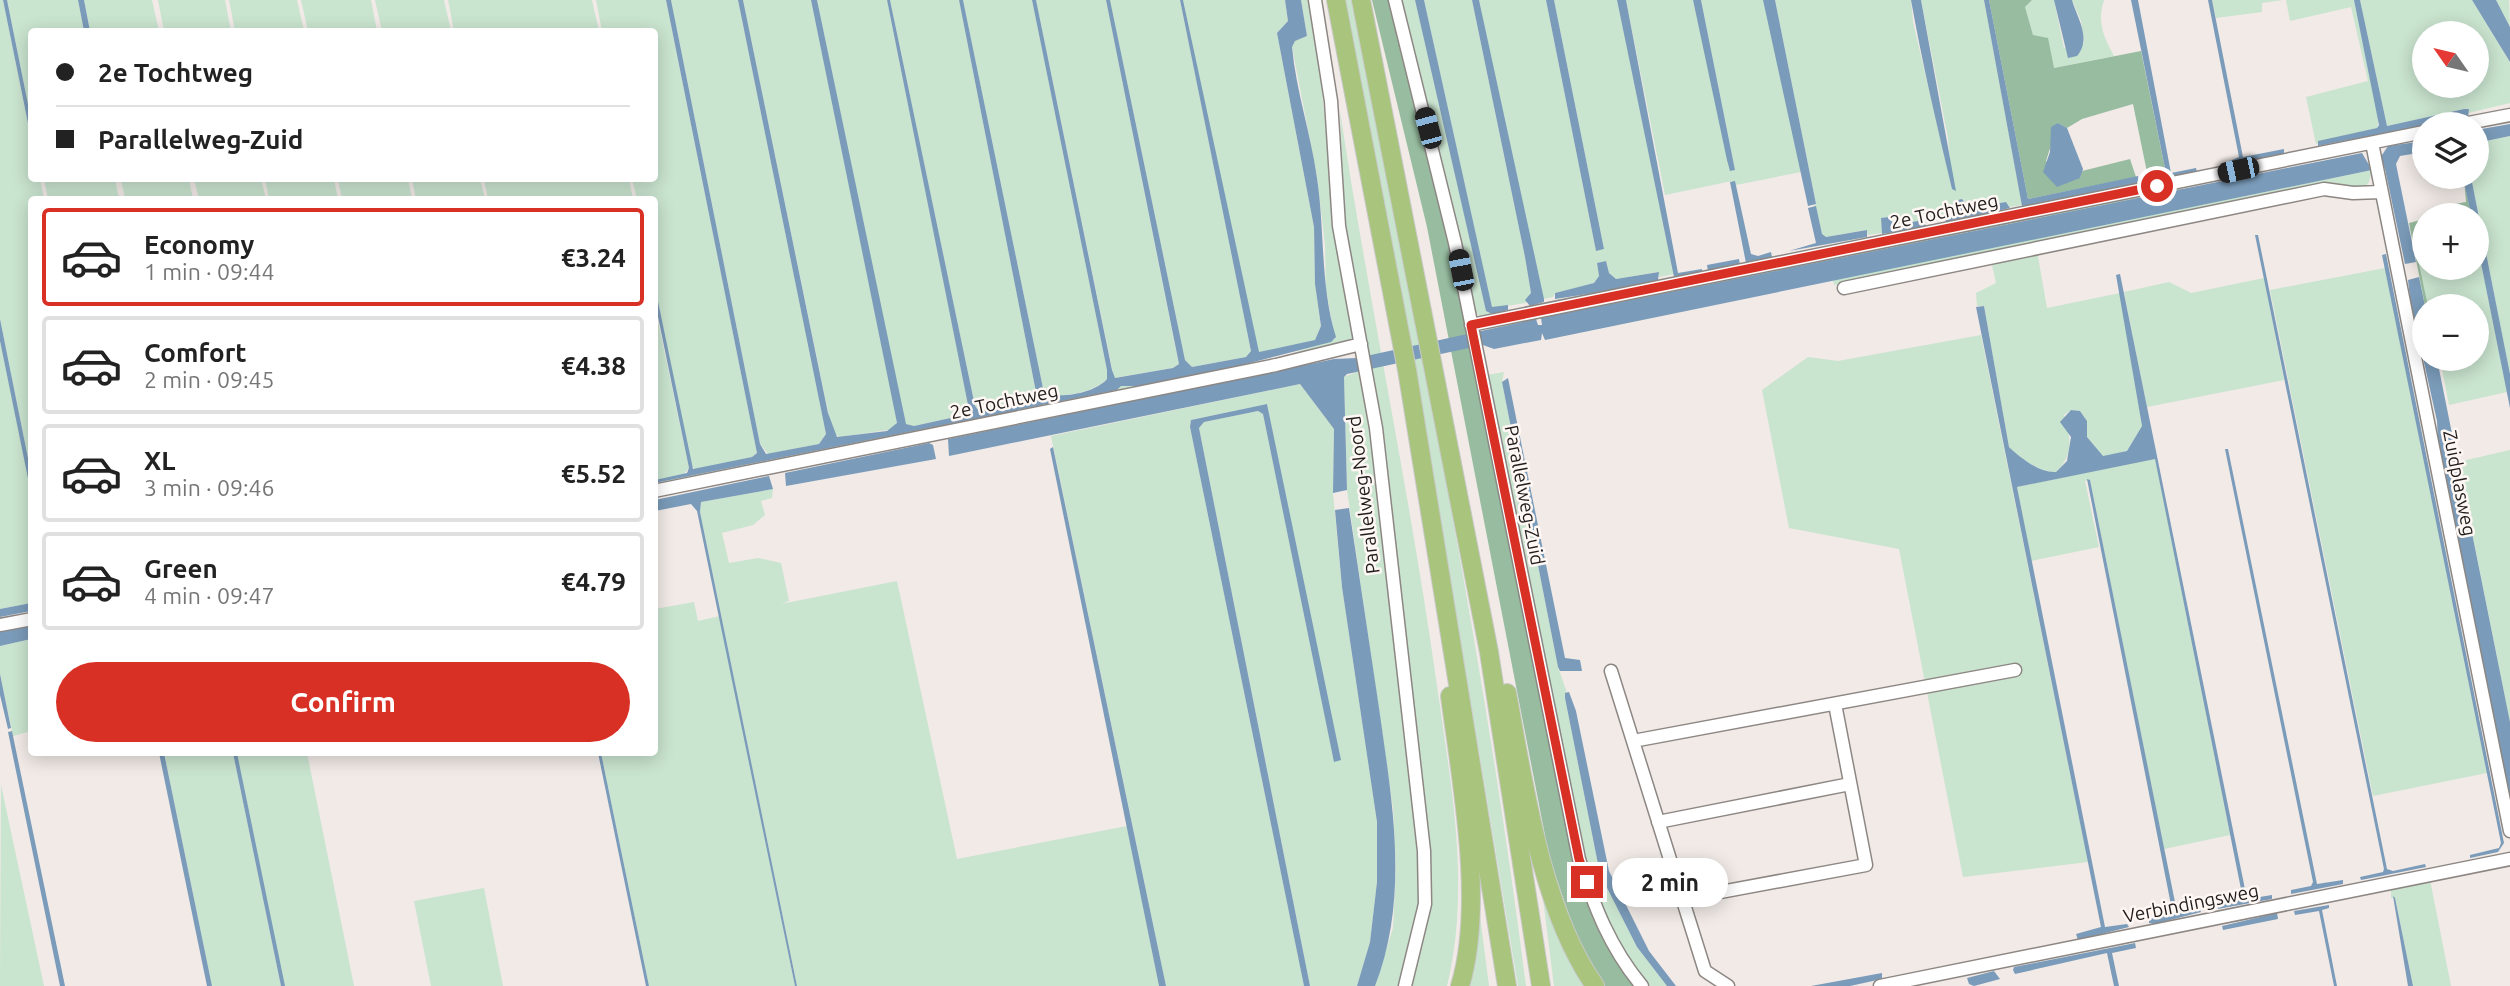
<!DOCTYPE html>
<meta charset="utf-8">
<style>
:root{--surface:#fff;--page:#f2f2f2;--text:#222;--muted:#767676;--line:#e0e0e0;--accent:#d93025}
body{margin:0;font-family:Ubuntu,sans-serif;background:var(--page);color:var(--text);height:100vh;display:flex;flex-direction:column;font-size:26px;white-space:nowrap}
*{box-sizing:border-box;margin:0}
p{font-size:23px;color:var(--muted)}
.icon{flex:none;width:38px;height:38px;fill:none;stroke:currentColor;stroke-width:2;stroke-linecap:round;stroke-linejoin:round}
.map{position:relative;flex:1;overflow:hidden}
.details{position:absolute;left:28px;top:196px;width:630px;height:560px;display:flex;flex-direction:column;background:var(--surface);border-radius:7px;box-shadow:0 4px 18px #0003}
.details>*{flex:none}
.guide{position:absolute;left:28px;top:28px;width:630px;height:154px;border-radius:7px;box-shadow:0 4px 18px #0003;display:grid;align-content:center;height:154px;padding:0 28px;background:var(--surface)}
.needle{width:46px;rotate:304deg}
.tools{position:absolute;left:2412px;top:21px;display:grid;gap:14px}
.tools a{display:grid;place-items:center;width:77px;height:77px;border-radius:50%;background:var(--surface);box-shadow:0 4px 18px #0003;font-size:35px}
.end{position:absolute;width:32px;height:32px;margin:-16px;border:9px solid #d93025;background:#fff;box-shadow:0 0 0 4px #fff}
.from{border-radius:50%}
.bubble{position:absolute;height:49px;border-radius:24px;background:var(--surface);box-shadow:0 4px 18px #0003;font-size:23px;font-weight:700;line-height:49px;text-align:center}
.car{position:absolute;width:21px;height:42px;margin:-21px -10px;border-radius:9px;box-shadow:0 0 5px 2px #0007;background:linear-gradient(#222 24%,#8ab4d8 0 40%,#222 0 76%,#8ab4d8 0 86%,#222 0)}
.guide b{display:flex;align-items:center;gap:24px;height:66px;font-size:26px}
.guide b+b{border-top:2px solid var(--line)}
.guide i{width:18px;height:18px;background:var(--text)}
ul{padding:12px 0 0;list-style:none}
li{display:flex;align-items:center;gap:21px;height:98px;margin:0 14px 10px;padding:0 14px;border:4px solid var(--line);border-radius:7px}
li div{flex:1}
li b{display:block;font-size:26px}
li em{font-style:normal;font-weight:700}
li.on{border-color:var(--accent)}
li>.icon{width:63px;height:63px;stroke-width:1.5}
.primary-button{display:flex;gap:14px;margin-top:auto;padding:14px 28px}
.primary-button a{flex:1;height:80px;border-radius:42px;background:var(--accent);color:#fff;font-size:28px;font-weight:700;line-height:80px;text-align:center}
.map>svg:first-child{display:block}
.green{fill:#c9e4cf;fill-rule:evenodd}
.forest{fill:#97bc9f}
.water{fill:#7a9bb9}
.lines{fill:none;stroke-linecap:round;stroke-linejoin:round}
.minor-casing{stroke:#8d8784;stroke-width:15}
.highway-casing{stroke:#c9c9c8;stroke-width:20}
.minor{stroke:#fff;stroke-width:12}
.highway{stroke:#a8c47d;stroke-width:18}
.route{stroke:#d93025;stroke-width:9}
.labels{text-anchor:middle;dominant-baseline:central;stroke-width:5;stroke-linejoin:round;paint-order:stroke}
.street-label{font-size:19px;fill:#1f1c1b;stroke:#fef7f4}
</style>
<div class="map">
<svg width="2510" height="986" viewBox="0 0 2510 986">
<rect width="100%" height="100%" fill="#f1eae7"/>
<path class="green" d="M 0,0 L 3,0 L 31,138 L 32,178 L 40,179 L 44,199 L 32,200 L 31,473 L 0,319 Z
M 7,0 L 78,0 L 84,31 L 32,32 L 31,119 Z
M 84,0 L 152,0 L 159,31 L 90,31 Z
M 158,0 L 225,0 L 231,31 L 164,31 Z
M 229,0 L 297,0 L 304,31 L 235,31 Z
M 301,0 L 371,0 L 377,31 L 308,31 Z
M 375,0 L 444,0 L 451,31 L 382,31 Z
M 448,0 L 592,0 L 599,31 L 454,31 Z
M 596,0 L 666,0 L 756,448 L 757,453 L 752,457 L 697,471 L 691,465 L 655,287 L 654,200 L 637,199 L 632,179 L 654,178 L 654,32 L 602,31 Z
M 671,0 L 738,0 L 826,434 L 819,444 L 768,454 L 760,444 Z
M 743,0 L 811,0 L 895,410 L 897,424 L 894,429 L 839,437 L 832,431 Z
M 817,0 L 887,0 L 968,405 L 964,415 L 914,426 L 906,424 L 903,418 Z
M 890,0 L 959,0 L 1036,392 L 1033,399 C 1017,405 996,411 979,411 L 975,406 Z
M 963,0 L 1032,0 L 1107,370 L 1107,379 C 1095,392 1061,399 1044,393 Z
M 1036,0 L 1106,0 L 1178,360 L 1179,364 L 1173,368 L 1114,378 Z
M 1110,0 L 1180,0 L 1251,351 L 1246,357 L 1192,367 L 1185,360 Z
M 1183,0 L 1285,0 L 1288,21 L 1277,33 L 1314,227 L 1315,284 L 1321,326 L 1315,340 L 1266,352 L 1258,352 L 1256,349 Z
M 1301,0 L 1311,0 L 1316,29 L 1336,237 L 1354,334 L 1351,339 L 1291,360 L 655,489 L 655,483 L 1117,390 L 1121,386 L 1141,386 L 1281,357 L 1335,339 L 1326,289 L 1325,245 L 1317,176 L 1292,47 L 1295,41 L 1307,36 Z
M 1345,0 L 1351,0 C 1418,327 1484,655 1526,986 L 1518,986 L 1416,372 Z
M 1401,0 L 1415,0 L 1486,310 L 1492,314 L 1479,316 L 1474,309 L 1452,204 Z
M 1424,0 L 1472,0 L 1525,257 L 1531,293 L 1526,303 L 1492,308 Z
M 1479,0 L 1546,0 L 1596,251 L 1604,249 L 1554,0 L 1617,0 L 1674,274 L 1659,277 L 1658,272 L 1616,279 L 1609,273 L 1606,261 L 1597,263 L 1599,276 L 1594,283 L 1555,293 L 1553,297 L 1544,299 L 1541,296 Z
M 1626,0 L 1693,0 L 1731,171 L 1735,170 L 1701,0 L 1765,0 L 1801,172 L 1736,185 L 1732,181 L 1665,195 Z
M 1775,0 L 1911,0 L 1913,22 L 1952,188 L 1948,138 L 1921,0 L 1984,0 L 2022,205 L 2010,207 L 2006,202 L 1970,208 L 1963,199 L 1956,215 L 1927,223 L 1924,220 L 1898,226 L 1888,217 L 1881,218 L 1882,233 L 1868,235 L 1866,230 L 1826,237 L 1822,235 L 1816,207 L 1813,207 L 1816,204 Z
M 2032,0 L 2054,0 L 2064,48 L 2084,43 L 2081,21 L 2072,0 L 2104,0 C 2097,22 2103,36 2114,56 L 2054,68 L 2033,35 L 2025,7 Z
M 2212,0 L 2283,0 L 2262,3 L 2262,12 L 2216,18 Z
M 2286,0 L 2354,0 L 2379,120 L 2377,128 L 2316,144 L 2306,97 L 2368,81 L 2351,7 L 2290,21 Z
M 2360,0 L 2472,0 L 2510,62 L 2510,103 L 2468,113 L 2469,109 L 2464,109 L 2387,126 ZM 2424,33 L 2476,33 L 2476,86 L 2424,86 Z
M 2496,0 L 2509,0 L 2510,27 Z
M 1340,111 C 1369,303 1410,493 1437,686 C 1451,785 1471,887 1447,986 L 1410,986 L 1421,950 L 1430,885 L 1345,230 Z
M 2510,136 L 2510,374 L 2471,177 L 2476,177 L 2476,143 Z
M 2372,170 L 2369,182 L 2364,188 L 1834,285 L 1833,280 Z
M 44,179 L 115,179 L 119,199 L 48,199 Z
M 121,179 L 189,179 L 193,199 L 125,199 Z
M 194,179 L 261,179 L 266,199 L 199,199 Z
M 265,179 L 334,179 L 338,199 L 269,199 Z
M 338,179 L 408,179 L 412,199 L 342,199 Z
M 412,179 L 480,179 L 485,199 L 416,199 Z
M 484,179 L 629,179 L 633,199 L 488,199 Z
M 2178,188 L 2184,190 L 1490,329 L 1491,326 Z
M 2476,238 L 2507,392 L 2449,405 L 2440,359 L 2476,359 L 2476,306 L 2428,306 L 2415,245 L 2424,243 L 2424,268 L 2476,268 Z
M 2037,251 L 2047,308 L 2120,293 L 2142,426 L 2127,451 L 2103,457 L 2087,437 L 2087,421 L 2080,411 L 2071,410 L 2064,415 C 2071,438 2074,455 2056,472 C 2039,473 2021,458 2009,447 L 1984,306 L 1977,306 L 1976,293 L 1996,283 L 1991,261 Z
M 2385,268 L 2487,773 L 2373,796 L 2270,290 Z
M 2264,278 L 2284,380 L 2147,407 L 2124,292 L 2169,282 L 2191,293 Z
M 654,302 L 689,468 L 684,474 L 655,480 Z
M 1981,335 L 2088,862 L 1963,877 L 1899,549 L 1789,528 L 1762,390 L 1808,357 L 1838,361 Z
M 0,341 L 32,493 L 31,603 L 0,609 Z
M 1359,371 L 1372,429 L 1419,852 L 1420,903 L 1399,986 L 1375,986 L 1393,928 L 1396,867 L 1393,808 L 1347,490 L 1344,377 Z
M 1504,372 L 1502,382 L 1558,667 L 1567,693 L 1565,698 L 1600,874 L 1637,947 L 1667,986 L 1650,986 C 1616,952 1600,905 1586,860 L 1487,375 Z
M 1300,384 L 1334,429 L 1333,493 L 1342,587 L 1377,822 L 1377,882 L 1370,942 L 1357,986 L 1310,986 L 1199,428 L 1204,422 L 1258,411 L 1263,414 L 1334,761 L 1267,404 L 1191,420 L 1190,427 L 1304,986 L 1166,986 L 1051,436 Z
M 2510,450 L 2510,722 L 2458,462 Z
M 2155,458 L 2230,835 L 2164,849 L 2090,480 L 2085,481 L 2099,547 L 2031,561 L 2017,487 Z
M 773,489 L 772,498 L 761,501 L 765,515 L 753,525 L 722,533 L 729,563 L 758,558 L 781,563 L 789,601 L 781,604 L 897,581 L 957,859 L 1127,826 L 1159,986 L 797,986 L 700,512 L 701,502 Z
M 694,602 L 698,621 L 720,616 L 795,986 L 649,986 L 601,753 L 654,752 L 655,609 Z
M 31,639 L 31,731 L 13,736 L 0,674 L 0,646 Z
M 164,753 L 233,753 L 281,986 L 212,986 Z
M 235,753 L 307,753 L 354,986 L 284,986 Z
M 1,785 L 44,986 L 0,986 Z
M 2430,880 L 2451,986 L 2413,986 L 2395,898 L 2391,898 L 2391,887 Z
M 1476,885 L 1489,986 L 1463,986 Z
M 484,888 L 503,986 L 431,986 L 414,901 Z
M 1542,891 L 1588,986 L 1554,986 Z"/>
<path class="forest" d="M 1372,0 L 1390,0 L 1447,226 L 1573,859 C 1586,906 1602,949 1636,986 L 1604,986 L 1578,942 L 1549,856 L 1427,227 Z
M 1989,0 L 2032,0 L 2025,7 L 2033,35 L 2048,38 L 2054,68 L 2141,51 L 2166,173 L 2148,177 L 2133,104 L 2082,119 L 2067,128 L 2058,123 L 2046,161 L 2080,178 L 2082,171 L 2130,159 L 2136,177 L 2028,199 Z
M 2464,180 L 2471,215 L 2440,215 L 2451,212 L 2449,205 L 2466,202 Z
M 2424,219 L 2424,243 L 2415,245 L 2428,306 L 2425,306 L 2409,223 Z"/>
<path class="water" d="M 3,0 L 7,0 L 31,119 L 31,138 Z
M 78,0 L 84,0 L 90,31 L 84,31 Z
M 666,0 L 671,0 L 760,444 L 766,454 L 819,444 L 826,434 L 738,0 L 743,0 L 828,413 L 837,437 L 887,431 L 897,423 L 811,0 L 817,0 L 906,424 L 914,426 L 964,415 L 968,405 L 887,0 L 890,0 L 975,406 L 979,411 L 1026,401 L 1033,399 L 1036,392 L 959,0 L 963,0 L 1044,393 C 1061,399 1095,393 1107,379 L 1107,370 L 1032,0 L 1036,0 L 1112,370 L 1115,378 L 1173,368 L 1179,364 L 1106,0 L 1110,0 L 1185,360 L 1192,367 L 1246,357 L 1251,351 L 1180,0 L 1183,0 L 1259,352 L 1315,340 L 1321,326 L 1315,284 L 1314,227 L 1277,33 L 1288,21 L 1285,0 L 1301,0 L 1307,36 L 1295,41 L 1292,47 C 1296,91 1311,134 1317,178 C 1325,231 1320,286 1336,337 L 1331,342 L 1242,365 L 1141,386 L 1121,386 L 1117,390 L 655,483 L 655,480 L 687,473 L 689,468 L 655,302 L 655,287 L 693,469 L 752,457 L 757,453 Z
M 1415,0 L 1424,0 L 1492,307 L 1508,305 L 1508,310 L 1492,314 L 1486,311 Z
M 1472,0 L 1479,0 L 1544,299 L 1544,302 L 1530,306 L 1525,300 L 1531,293 L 1525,257 Z
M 1546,0 L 1554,0 L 1604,249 L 1596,251 Z
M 1617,0 L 1626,0 L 1678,273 L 1702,269 L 1702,272 L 1674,277 Z
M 1693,0 L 1701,0 L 1735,170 L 1730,171 L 1727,160 Z
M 1763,0 L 1775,0 L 1816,204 L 1808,206 Z
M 1911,0 L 1921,0 L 1956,191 L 1952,189 C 1937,126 1922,62 1911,0 Z
M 1984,0 L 1989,0 L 2028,199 L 2138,176 L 2139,184 L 2027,207 L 2022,206 Z
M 2054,0 L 2072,0 C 2077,18 2092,38 2077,56 L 2068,58 Z
M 2131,0 L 2138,0 L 2171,173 L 2196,168 L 2197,172 L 2149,183 L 2147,179 L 2166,173 Z
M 2208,0 L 2212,0 L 2243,157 L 2284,149 L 2284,155 L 2225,167 L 2223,164 L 2239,157 Z
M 2354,0 L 2360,0 L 2387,126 L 2464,109 L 2469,109 L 2468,117 L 2318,146 L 2318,141 L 2377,128 L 2379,125 Z
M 2472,0 L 2496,0 L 2510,27 L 2510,62 Z
M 2058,123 L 2067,128 L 2083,169 L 2080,178 L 2057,187 L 2043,172 L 2050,152 L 2051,127 Z
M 2510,124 L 2510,136 L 2476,143 L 2476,130 Z
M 2424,141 L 2424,152 L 2400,156 L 2396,164 L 2416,262 L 2405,264 L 2385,169 L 2380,158 L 2388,146 Z
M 2362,153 L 2372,170 L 1545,340 L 1542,333 L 1541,340 L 1494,349 L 1483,345 L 1347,374 L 1344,377 L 1347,490 L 1333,493 L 1334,429 L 1300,384 L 949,456 L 948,439 L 1334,359 L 1357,358 L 1536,319 L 1538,325 L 1542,325 L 1541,318 Z
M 2463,177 L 2471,177 L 2510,374 L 2510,408 L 2476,238 L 2476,215 L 2471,215 Z
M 1735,181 L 1751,254 L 1758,256 L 1771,252 L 1772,257 L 1746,263 L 1730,182 Z
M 1962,199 L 1970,208 L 2006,202 L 2010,208 L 1946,223 L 1945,217 L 1957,212 L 1954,201 Z
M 1816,206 L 1822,234 L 1826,237 L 1867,230 L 1867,237 L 1789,251 L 1816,243 L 1808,208 Z
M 1889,217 L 1894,225 L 1924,220 L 1926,227 L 1882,234 L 1881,218 Z
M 2255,235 L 2258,235 L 2387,869 L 2393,871 L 2425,864 L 2426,867 L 2361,880 L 2360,877 L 2383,872 L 2384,869 Z
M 2386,254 L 2504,843 L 2498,852 L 2470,858 L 2470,855 L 2499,848 L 2501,843 L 2382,255 Z
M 1739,259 L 1740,265 L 1708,271 L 1707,265 Z
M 1606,261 L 1609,273 L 1616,279 L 1659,272 L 1658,280 L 1620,289 L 1555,299 L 1555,293 L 1594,283 L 1599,276 L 1597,263 Z
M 2120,274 L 2247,899 L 2272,895 L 2272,899 L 2218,909 L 2217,905 L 2243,899 L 2155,459 L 2017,487 L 2105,927 L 2127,924 L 2129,927 L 2078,940 L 2076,934 L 2101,927 L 1976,307 L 1984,306 L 2009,447 C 2021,458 2039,473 2056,472 L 2067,461 L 2071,437 L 2060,422 L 2071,410 L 2080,411 L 2087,421 L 2087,437 L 2103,456 L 2127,451 L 2142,426 L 2116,275 Z
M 2419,277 L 2425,306 L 2424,359 L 2437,359 L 2510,722 L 2510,797 L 2438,442 L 2437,421 L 2410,299 L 2408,280 Z
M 0,319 L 31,473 L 31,493 L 0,341 Z
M 1508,378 L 1565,658 L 1580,660 L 1582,671 L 1560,671 L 1558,667 L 1502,382 Z
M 1267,404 L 1341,760 L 1334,762 L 1263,414 L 1258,411 L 1204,422 L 1199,428 L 1310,986 L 1304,986 L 1190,427 L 1191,420 Z
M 929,443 L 933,445 L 936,459 L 786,486 L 785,473 Z
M 1053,447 L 1166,986 L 1159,986 L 1050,449 Z
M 2225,449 L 2228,449 L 2317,884 L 2343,880 L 2343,884 L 2291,894 L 2291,890 L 2311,886 L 2313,882 Z
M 769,476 L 773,489 L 701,502 L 700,512 L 797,986 L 795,986 L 697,511 L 691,504 L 655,511 L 655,500 Z
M 2087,479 L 2090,480 L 2177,912 L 2199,908 L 2201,912 L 2155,924 L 2149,923 L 2149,919 L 2171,914 L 2172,910 Z
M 1349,508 C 1359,574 1369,641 1379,708 C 1392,801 1410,896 1375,986 L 1357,986 L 1370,942 L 1377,882 L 1377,822 L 1342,587 L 1335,510 Z
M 31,603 L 31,611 L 0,617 L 0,609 Z
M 31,625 L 31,639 L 0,646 L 0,632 Z
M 0,674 L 11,728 L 8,729 L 0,695 Z
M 1569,692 L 1576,711 L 1609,871 L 1649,951 L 1676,986 L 1667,986 L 1637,947 L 1600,874 L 1565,698 L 1565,693 Z
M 12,731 L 13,736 L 65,986 L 60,986 L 8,732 Z
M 159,753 L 164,753 L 212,986 L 207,986 Z
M 233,753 L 237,753 L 285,986 L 281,986 Z
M 598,753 L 601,753 L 649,986 L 646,986 Z
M 2393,896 L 2395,898 L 2413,986 L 2408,986 Z
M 2329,905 L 2329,908 L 2322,910 L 2337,986 L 2334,986 L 2319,911 L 2295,915 L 2294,911 Z
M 2277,913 L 2278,919 L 2223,930 L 2222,926 Z
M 2135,943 L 2136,948 L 2112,953 L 2119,986 L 2114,986 L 2107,953 L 2015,974 L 2013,970 L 2014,967 Z
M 1994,971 L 2000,979 L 1974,986 L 1969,984 L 1967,978 Z
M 1882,973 L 1882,979 L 1850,986 L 1811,986 Z"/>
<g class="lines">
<g class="minor-casing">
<path id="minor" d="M 1315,0 L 1331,101 L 1339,226 L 1376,428 L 1424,851 L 1425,904 L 1405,986
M 1395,0 L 1455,243 L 1579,859 C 1594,906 1610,948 1642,986
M 2463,124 L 2510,115
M 2372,143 L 2510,831
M 1844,288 L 2324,189 L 2353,193 L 2381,192
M 1471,325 L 2424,132
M 654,491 L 1276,365 L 1361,344
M 0,625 L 32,619
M 1611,671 L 1705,971 L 1728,986
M 1633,741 L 2015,670
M 1658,822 L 1850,784
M 1683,899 L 1866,865 L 1835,704
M 1880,986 L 2510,859"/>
</g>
<g class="highway-casing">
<path id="highway" d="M 1336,0 L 1407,370 L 1507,986
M 1361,0 L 1489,652 L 1541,986
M 1507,693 C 1524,784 1541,909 1595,986
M 1450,696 C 1461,780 1485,904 1460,986"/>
</g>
<use href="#minor" class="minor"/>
<use href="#highway" class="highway"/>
</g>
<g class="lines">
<path class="route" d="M 1587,882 L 1579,859 L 1471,325 L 2157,186"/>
</g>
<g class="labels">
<g class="street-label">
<text transform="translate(1944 211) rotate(-12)">2e Tochtweg</text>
<text transform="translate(1004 401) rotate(-12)">2e Tochtweg</text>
<text transform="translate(2460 483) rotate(79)">Zuidplasweg</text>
<text transform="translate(1363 495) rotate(-97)">Parallelweg-Noord</text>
<text transform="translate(1525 495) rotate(79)">Parallelweg-Zuid</text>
<text transform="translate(2191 903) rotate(-11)">Verbindingsweg</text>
</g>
</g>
</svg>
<div class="tools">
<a><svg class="needle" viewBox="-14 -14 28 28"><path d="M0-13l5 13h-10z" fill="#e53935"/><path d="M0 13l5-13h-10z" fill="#767676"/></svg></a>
<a><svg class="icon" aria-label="layers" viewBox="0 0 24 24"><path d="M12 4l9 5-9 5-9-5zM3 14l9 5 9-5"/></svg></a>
<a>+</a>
<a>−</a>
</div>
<i class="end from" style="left:2157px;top:186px"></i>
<i class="end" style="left:1587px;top:882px"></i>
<div class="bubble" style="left:1612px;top:858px;width:116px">2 min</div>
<i class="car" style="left:1428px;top:128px;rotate:345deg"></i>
<i class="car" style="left:2238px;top:170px;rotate:258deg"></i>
<i class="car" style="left:1461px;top:270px;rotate:349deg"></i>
<div class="guide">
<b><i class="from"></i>2e Tochtweg</b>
<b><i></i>Parallelweg-Zuid</b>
</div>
<section class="details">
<ul>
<li class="on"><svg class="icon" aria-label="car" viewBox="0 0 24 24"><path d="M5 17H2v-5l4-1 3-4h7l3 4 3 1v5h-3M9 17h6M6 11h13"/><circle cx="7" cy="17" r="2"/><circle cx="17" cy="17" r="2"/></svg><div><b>Economy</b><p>1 min · 09:44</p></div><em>€3.24</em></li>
<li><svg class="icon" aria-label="car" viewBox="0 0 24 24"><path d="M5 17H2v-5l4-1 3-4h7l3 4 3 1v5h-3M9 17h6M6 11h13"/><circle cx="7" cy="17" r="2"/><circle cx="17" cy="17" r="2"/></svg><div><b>Comfort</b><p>2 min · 09:45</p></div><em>€4.38</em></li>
<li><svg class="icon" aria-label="car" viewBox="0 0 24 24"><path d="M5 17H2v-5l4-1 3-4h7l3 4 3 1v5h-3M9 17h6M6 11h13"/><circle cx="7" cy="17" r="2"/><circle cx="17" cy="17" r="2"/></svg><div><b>XL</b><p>3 min · 09:46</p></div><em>€5.52</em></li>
<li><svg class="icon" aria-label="car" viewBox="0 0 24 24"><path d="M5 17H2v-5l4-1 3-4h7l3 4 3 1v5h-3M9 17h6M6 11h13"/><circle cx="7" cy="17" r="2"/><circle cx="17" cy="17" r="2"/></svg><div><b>Green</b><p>4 min · 09:47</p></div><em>€4.79</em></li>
</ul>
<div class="primary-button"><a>Confirm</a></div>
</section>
</div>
